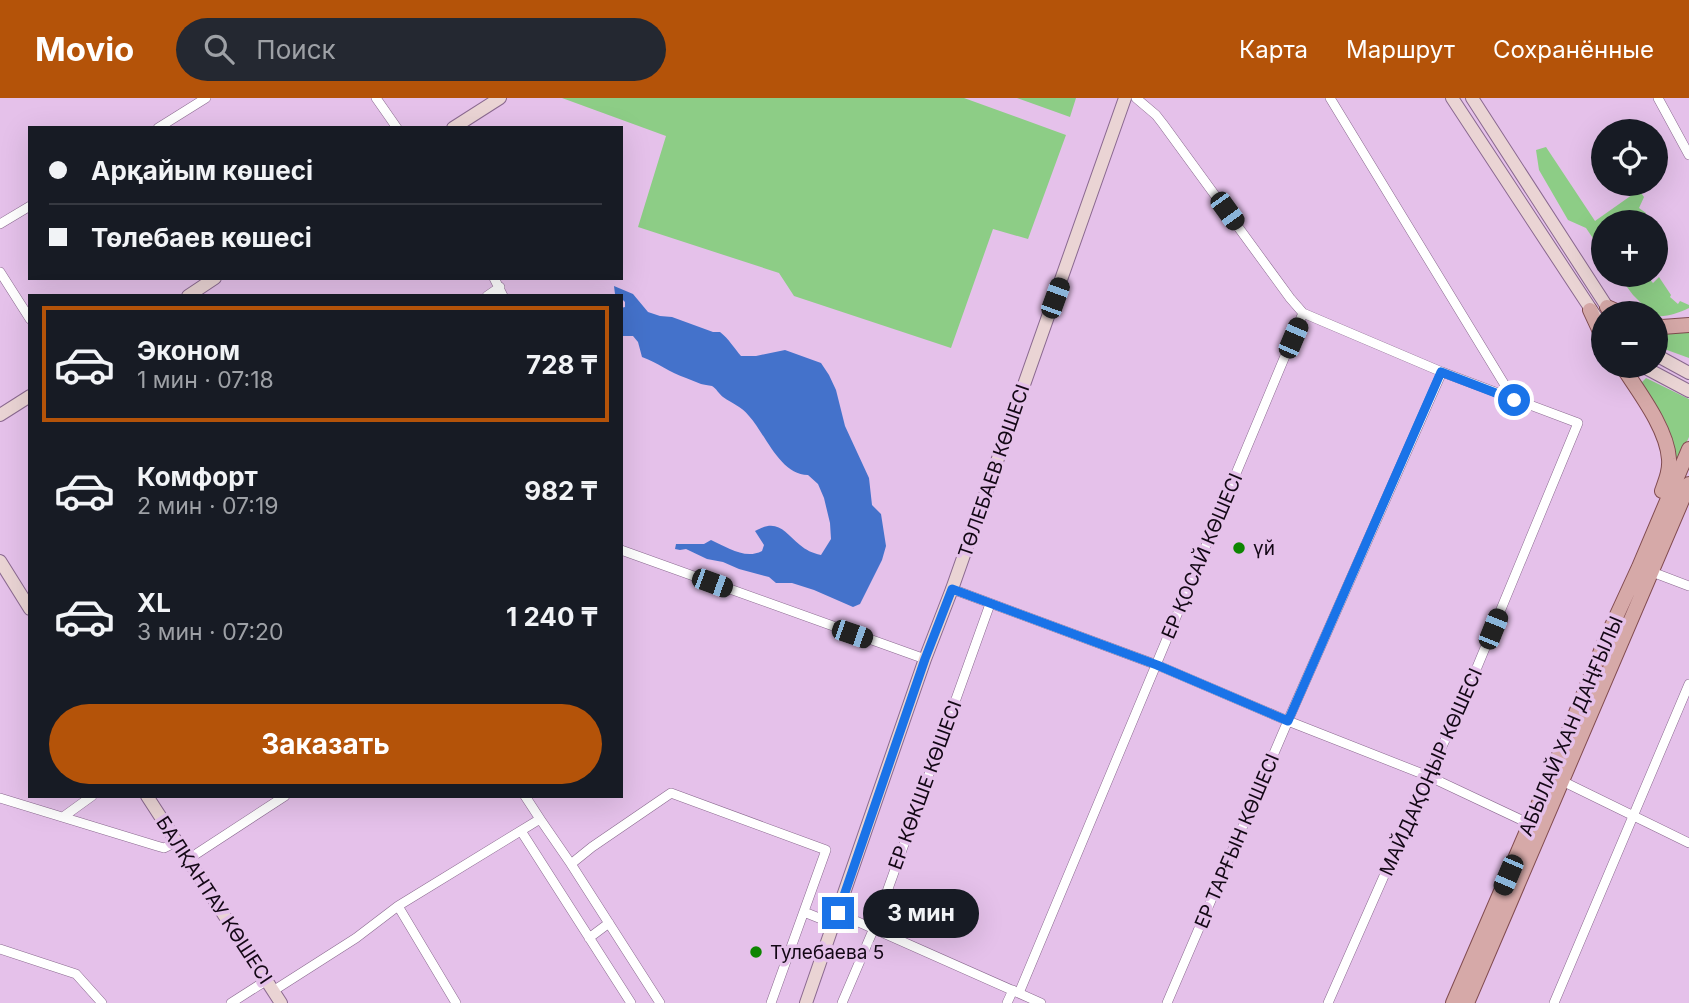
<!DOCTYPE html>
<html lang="ru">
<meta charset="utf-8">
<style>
:root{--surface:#171b24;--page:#242831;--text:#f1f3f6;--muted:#9ea1a6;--line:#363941;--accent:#b45309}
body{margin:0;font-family:Inter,sans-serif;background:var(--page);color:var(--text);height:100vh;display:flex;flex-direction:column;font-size:26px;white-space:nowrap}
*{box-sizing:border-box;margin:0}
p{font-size:23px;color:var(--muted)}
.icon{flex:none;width:38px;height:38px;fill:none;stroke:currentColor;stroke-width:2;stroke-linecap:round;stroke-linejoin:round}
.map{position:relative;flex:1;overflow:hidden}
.drawer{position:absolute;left:28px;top:196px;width:595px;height:504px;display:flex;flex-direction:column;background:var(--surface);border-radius:0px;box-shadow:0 7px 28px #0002}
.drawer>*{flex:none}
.top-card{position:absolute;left:28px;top:28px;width:595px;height:154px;border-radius:0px;box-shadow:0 7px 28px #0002;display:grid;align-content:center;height:154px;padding:0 21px;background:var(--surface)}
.tools{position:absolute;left:1591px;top:21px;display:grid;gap:14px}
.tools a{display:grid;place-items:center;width:77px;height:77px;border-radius:50%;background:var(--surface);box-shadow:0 7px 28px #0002;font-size:35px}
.end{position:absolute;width:32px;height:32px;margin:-16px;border:9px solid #1a73e8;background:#fff;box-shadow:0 0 0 4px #fff}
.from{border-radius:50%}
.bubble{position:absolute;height:49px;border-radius:24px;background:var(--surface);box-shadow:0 7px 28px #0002;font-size:23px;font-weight:700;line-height:49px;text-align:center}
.car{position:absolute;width:21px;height:42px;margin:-21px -10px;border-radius:9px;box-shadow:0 0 5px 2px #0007;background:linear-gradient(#222 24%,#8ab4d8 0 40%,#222 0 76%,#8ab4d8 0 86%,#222 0)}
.top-card b{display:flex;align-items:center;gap:24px;height:66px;font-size:26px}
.top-card b+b{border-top:2px solid var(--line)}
.top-card i{width:18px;height:18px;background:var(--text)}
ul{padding:12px 0 0;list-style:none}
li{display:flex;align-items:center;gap:21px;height:116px;margin:0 14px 10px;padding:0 7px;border:4px solid transparent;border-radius:0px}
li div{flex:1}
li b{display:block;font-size:26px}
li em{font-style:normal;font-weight:700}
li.current{border-color:var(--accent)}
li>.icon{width:63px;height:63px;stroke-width:1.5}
.action{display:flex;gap:14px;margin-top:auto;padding:14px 21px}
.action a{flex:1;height:80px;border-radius:42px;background:var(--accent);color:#fff;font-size:28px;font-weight:700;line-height:80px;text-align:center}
header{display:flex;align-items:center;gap:42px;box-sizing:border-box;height:98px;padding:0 35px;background:var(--accent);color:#fff}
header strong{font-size:33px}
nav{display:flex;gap:38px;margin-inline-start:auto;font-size:24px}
.search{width:490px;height:63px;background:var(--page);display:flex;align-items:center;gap:18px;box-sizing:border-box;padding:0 24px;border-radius:38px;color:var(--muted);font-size:26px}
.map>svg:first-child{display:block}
.green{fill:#8dcd86}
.water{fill:#4472cb}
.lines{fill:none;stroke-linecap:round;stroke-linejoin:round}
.street-casing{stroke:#8a698f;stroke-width:10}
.secondary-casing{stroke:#8a698f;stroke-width:14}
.primary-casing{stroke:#804b4f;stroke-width:16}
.street{stroke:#fff;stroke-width:9}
.secondary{stroke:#ead4d4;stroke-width:12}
.primary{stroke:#d6a9a8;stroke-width:14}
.route{stroke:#1a73e8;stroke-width:9}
.poi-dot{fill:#0d8501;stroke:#e5c1ea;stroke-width:2.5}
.labels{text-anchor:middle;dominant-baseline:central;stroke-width:7;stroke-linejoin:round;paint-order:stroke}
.street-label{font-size:19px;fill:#130715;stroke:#e5c1ea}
.poi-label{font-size:19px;fill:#130715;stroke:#e5c1ea;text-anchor:start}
</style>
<header>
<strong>Movio</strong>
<div class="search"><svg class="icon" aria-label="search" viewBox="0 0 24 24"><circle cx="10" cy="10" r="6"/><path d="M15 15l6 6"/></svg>Поиск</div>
<nav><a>Карта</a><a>Маршрут</a><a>Сохранённые</a></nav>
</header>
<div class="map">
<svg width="1689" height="905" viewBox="0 0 1689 905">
<rect width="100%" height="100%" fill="#e5c1ea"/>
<path class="green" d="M 562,0 L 964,0 L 1066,37 L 1028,141 L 993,131 L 951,250 L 794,198 L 779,175 L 638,129 L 666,38 Z
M 1017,0 L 1076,0 L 1070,19 Z
M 1546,49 L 1595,123 L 1639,92 L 1644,99 L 1639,110 L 1646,115 L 1641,124 L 1603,124 L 1603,155 L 1586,130 L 1568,122 L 1539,72 L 1536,52 Z
M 1618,177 L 1646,177 L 1653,185 L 1659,179 L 1671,197 L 1670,199 L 1678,206 L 1680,203 L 1689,207 L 1689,210 C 1678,215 1668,219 1656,218 L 1656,215 L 1651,215 L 1633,197 Z
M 1656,232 L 1689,232 L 1689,260 L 1656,248 Z
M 1646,280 L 1689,301 L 1689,339 L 1675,370 C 1679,337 1658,311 1641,285 Z"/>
<path class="water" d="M 614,188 L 633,196 L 648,214 L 660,218 L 672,219 L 713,234 L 720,234 C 729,241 734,250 741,258 L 756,258 L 785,252 L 821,265 L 829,277 L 836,292 L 845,328 L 869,380 L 872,407 L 881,416 L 886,448 L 882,462 L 860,506 L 853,509 L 814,492 L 792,485 L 776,485 L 769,479 L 739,471 L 723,464 L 707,461 L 686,451 L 680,452 L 675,451 L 676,446 L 704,446 L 711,442 C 727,449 745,462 762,453 L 764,447 L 755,433 C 778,420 784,434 800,447 C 806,452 812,455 821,457 L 831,441 L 830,425 L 824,400 L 818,386 L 808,377 C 780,377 766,337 749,318 C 741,308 733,306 723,299 C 719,296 716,290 712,288 C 708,287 704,287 701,286 C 696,284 691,282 686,280 C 670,275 657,264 642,259 L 638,244 L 633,238 L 621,238 L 621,210 L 625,209 L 625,204 L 621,200 L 621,198 L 615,196 Z"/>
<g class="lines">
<g class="street-casing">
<path id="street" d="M 376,0 L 397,30
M 1136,0 L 1156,17 L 1163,26 L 1290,200 L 1303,215 L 1442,274 L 1578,325 L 1461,608 L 1428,678 L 1328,905
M 1330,0 L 1514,302
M 1658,0 L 1689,57
M 158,30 L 206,0
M 0,126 L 30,108
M 0,174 L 30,221
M 494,180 L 503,198
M 487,198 L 500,189
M 621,452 L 925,561
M 1652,474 L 1689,488
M 952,491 L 1157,567 L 1288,623 L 1428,678 L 1530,726
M 1558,681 L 1689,745
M 525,698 L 540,721
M 0,700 L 157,748 L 164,750 L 176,744
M 63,719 L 92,698
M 521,733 L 631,905
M 187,762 L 285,698
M 398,808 L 456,905
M 804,814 L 834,826
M 838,815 L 1041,905
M 589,840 L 609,825
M 0,851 L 76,876 L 102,905
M 273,893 L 356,840 L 398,808 L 540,721 L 571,766
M 1019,895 L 1303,215
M 231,905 L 267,882
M 660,905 L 571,766 L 592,749 L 671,695 L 826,752 L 771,905
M 842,905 L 874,830 L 990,506
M 1007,905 L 1013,892
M 1167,905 L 1290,618 L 1442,274
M 1554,905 L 1689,586"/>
</g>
<g class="secondary-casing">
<path id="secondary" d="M 1452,0 L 1596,219
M 1472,0 L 1611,215
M 453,30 L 500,0
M 188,198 L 215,180
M 1656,257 L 1689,275
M 1642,268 L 1689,293
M 0,317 L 30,298
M 0,463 L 30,511
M 147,698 L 281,905
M 806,905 L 925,561 L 952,491 L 1125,0"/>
</g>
<g class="primary-casing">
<path id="primary" d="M 1607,209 L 1621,215
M 1590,212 L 1603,240
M 1656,227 L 1662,229 L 1689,227
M 1622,268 C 1638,293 1667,330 1669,361 C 1670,372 1666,382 1662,393
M 1453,905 L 1551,677 L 1605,543 L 1639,469 L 1689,351
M 1467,905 L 1689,386"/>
</g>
<use href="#street" class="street"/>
<use href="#secondary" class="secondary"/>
<use href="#primary" class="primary"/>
</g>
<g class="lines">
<path class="route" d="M 838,815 L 925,561 L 952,491 L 1157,567 L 1288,623 L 1441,274 L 1514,302"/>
</g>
<g class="poi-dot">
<circle cx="1239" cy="450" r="7"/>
<circle cx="756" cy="854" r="7"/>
</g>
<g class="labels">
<g class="street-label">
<text transform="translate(994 373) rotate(-71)">ТӨЛЕБАЕВ КӨШЕСІ</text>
<text transform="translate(1202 458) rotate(-67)">ЕР ҚОСАЙ КӨШЕСІ</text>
<text transform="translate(1571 628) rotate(-67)">АБЫЛАЙ ХАН ДАҢҒЫЛЫ</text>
<text transform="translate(1431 674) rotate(-66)">МАЙДАҚОҢЫР КӨШЕСІ</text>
<text transform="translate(925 687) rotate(-70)">ЕР КӨКШЕ КӨШЕСІ</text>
<text transform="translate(1237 743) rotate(-67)">ЕР ТАРҒЫН КӨШЕСІ</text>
<text transform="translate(214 802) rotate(57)">БАЛҚАНТАУ КӨШЕСІ</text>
</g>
<g class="poi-label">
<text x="1253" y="450">үй</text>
<text x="770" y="854">Тулебаева 5</text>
</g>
</g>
</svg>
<div class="tools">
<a><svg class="icon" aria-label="locate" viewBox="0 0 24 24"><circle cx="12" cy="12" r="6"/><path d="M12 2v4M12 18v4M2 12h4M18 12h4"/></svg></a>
<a>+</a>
<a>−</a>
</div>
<i class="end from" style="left:1514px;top:302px"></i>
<i class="end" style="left:838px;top:815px"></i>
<div class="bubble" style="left:863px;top:791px;width:116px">3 мин</div>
<i class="car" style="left:1227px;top:113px;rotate:144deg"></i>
<i class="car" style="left:1055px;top:200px;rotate:20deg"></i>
<i class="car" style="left:1293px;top:240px;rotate:23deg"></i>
<i class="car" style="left:712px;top:485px;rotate:110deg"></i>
<i class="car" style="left:1493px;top:531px;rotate:22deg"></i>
<i class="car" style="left:852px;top:536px;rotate:109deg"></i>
<i class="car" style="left:1508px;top:777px;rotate:203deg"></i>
<div class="top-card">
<b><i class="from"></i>Арқайым көшесі</b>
<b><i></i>Төлебаев көшесі</b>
</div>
<section class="drawer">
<ul>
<li class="current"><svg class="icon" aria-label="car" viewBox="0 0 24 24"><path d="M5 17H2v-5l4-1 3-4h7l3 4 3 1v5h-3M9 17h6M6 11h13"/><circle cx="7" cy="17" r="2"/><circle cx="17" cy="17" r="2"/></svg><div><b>Эконом</b><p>1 мин · 07:18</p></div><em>728 ₸</em></li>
<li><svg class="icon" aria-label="car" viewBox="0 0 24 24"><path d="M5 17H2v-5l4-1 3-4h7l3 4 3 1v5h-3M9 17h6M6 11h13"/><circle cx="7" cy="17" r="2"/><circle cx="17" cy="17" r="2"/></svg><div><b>Комфорт</b><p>2 мин · 07:19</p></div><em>982 ₸</em></li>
<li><svg class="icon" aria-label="car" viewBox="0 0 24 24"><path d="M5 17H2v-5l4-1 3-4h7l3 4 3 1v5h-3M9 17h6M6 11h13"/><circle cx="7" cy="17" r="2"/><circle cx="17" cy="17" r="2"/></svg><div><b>XL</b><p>3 мин · 07:20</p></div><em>1 240 ₸</em></li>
</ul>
<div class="action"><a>Заказать</a></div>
</section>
</div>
